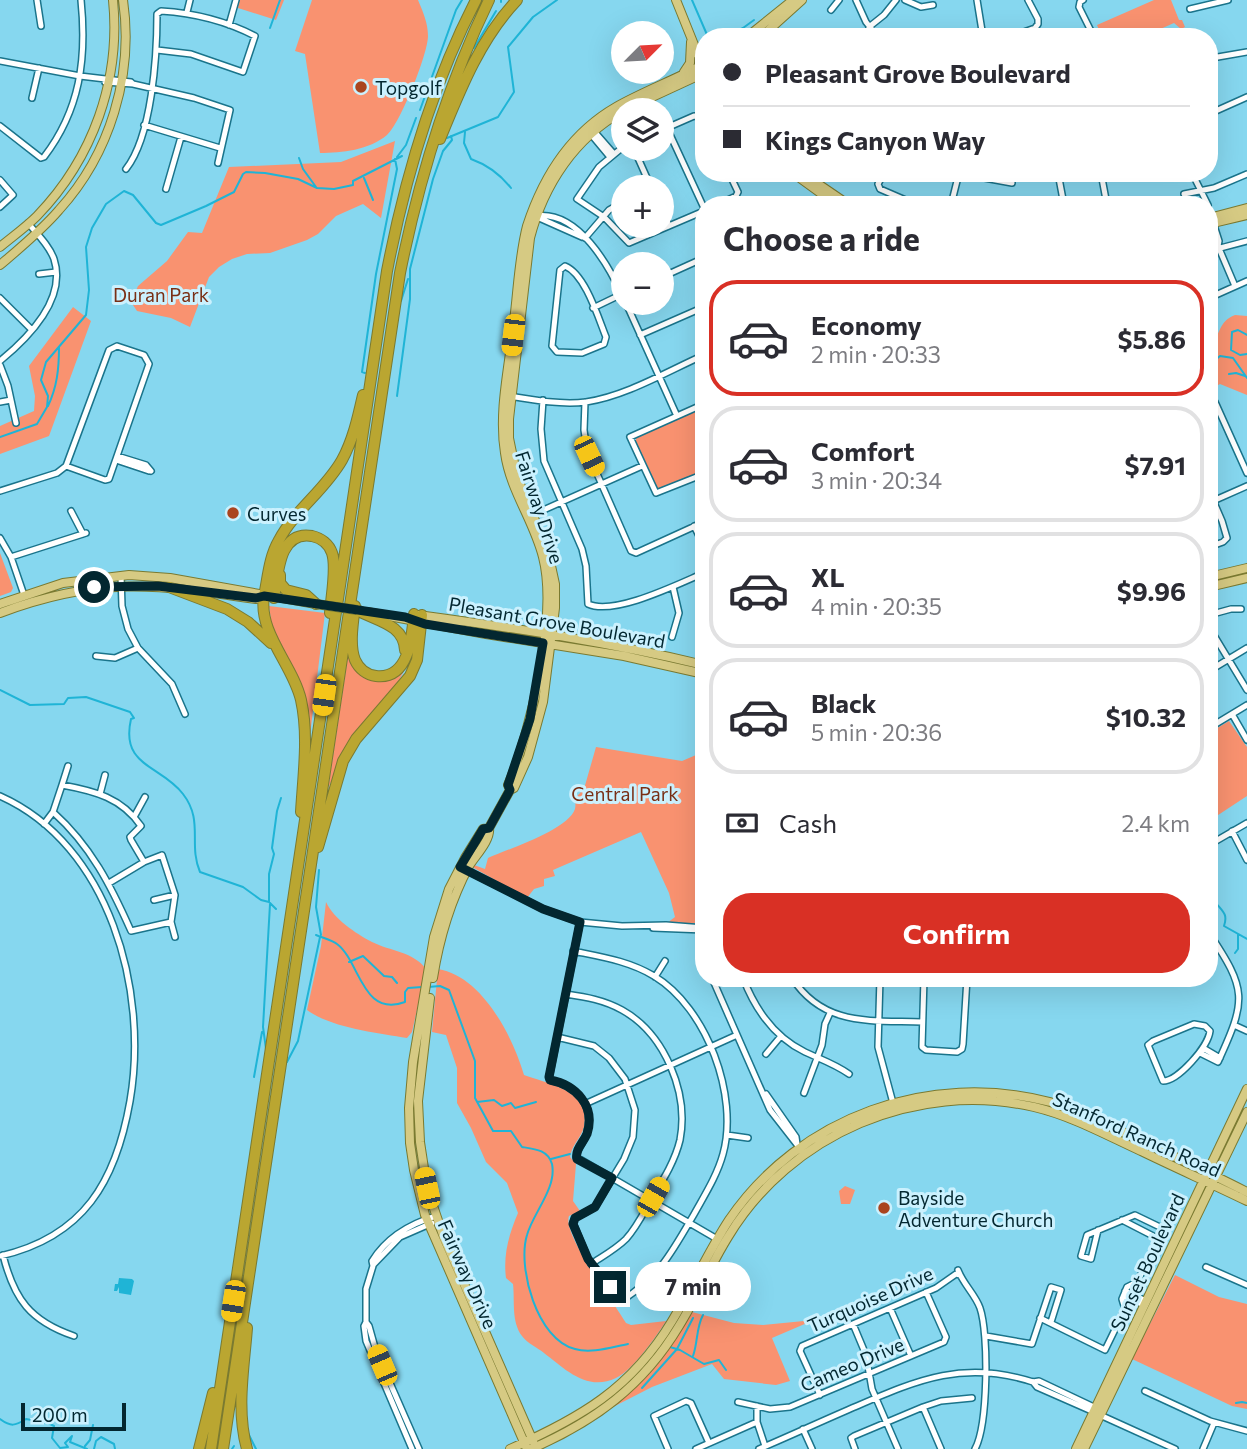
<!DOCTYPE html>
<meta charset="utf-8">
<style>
:root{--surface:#fff;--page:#f7f7f7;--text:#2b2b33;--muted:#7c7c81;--line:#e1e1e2;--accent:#d93025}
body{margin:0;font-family:Commissioner,sans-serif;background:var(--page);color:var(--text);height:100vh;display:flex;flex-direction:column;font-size:26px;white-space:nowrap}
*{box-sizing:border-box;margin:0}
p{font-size:23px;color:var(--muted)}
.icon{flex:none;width:38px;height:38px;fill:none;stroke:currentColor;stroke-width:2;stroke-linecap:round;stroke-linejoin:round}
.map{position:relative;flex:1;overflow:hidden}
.panel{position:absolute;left:695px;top:196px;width:523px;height:791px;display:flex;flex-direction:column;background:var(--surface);border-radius:28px;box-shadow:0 7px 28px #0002}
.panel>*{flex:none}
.hud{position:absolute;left:695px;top:28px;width:523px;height:154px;border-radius:28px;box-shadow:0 7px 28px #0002;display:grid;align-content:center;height:154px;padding:0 28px;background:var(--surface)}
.needle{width:46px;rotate:66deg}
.buttons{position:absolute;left:611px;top:21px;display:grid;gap:14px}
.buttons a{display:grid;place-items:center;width:63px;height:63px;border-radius:50%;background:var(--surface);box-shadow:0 7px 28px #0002;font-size:35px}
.scale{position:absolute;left:21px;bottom:18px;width:105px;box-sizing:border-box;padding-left:7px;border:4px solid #032730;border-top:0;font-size:19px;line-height:24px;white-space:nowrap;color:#032730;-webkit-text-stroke:5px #cbf1fe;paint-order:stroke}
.end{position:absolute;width:32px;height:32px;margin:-16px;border:9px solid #032730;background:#fff;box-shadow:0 0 0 4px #fff}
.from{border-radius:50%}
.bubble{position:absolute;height:49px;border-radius:24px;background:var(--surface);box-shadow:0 7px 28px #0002;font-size:23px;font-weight:700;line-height:49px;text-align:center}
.car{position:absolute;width:21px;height:42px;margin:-21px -10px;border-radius:9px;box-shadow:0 0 5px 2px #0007;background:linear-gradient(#f5c518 24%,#345 0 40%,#f5c518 0 76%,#345 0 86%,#f5c518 0)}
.hud b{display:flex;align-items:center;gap:24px;height:66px;font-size:26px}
.hud b+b{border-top:2px solid var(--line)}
.hud i{width:18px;height:18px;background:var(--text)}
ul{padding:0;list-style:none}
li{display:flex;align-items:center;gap:21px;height:116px;margin:0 14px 10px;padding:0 14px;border:4px solid var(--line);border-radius:28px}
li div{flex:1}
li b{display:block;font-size:26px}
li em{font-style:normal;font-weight:700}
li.selected{border-color:var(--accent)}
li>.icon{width:63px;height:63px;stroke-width:1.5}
h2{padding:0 28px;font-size:32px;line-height:84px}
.pay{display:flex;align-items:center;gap:18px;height:77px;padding:0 28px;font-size:26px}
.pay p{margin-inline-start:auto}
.button{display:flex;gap:14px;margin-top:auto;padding:14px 28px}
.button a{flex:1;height:80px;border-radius:28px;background:var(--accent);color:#fff;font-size:28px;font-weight:700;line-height:80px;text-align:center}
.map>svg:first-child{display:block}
.green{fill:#f99270}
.water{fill:#1fb4d6}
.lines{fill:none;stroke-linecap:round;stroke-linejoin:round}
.stream{stroke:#1fb4d6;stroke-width:2}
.minor-casing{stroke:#1a748b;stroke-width:8}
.major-casing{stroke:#7a7a31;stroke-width:10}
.highway-casing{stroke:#7a7a31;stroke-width:12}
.minor{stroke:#fff;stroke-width:5}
.major{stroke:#d6ca83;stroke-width:8}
.highway{stroke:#baa631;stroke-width:10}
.major-bridge-casing{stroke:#7a7a31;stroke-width:10;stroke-linecap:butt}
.major-bridge{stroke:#d6ca83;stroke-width:8}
.route{stroke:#032730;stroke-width:9}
.poi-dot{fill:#aa441e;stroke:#cbf1fe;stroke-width:2.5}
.labels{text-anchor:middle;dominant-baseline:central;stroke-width:6;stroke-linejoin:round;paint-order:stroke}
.poi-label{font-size:19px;fill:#032730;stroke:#cbf1fe;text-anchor:start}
.park-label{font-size:19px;fill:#792f15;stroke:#cbf1fe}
.street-label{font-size:19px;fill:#032730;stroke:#cbf1fe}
</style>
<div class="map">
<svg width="1247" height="1449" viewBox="0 0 1247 1449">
<rect width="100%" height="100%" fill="#86d7ef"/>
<path class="green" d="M 239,0 L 284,0 L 276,20 L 238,8 Z
M 312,0 L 418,0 C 423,12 428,23 428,36 C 428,54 400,124 387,135 C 369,150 342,153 320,153 L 305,54 L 295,51 Z
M 1154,0 L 1171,0 L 1179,20 L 1182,20 L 1185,27 L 1181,29 L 1174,23 L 1142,37 L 1102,37 L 1097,25 Z
M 395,141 L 381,218 L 363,204 L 336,216 L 318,234 L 307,240 L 270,253 L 247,254 L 232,259 L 219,267 L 209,277 L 190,327 L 171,318 L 137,311 L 131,302 L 138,286 L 167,261 L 188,232 L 202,233 L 229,167 L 341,162 Z
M 73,307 L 91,321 L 49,436 L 0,454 L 0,426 L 34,411 L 35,396 L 29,366 Z
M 1235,315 L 1247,316 L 1247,395 L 1220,384 L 1209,390 L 1209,346 C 1221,336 1218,321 1235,315 Z
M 703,408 L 703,471 L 661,490 L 656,488 L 635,442 L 637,437 Z
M 0,553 L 13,588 L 11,592 L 0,596 Z
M 269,606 L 325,613 L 307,759 L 302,690 L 293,667 L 269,621 L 271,620 Z
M 349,649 L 368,678 L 405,669 L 397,684 L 345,749 L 328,789 Z
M 1229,721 L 1247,747 L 1247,796 L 1209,821 L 1209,733 Z
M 596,747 L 682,761 L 703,752 L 702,923 L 667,923 L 675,917 L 669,893 L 641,832 L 553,870 L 555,876 L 544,879 L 544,886 L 534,889 L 527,898 L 474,868 L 474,865 L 485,869 L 488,858 C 508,849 568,830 575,809 C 576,805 575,802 575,798 L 584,789 Z
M 326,902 C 334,919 355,933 372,942 C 390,951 414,952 426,969 L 412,1032 L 407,1038 C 377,1033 332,1028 307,1010 L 321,946 Z
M 438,969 C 482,976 513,1037 524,1075 C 548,1084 592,1090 584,1127 C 581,1138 571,1146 570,1157 L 576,1164 L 573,1201 L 580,1211 L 569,1216 C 562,1234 615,1304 626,1323 L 631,1325 L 666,1321 C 656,1337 633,1370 616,1378 C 587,1392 565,1369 544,1353 C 538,1348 527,1343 522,1336 C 511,1321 515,1301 513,1284 L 506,1278 C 503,1255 509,1234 518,1213 L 507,1183 L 486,1162 L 471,1128 L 457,1103 L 457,1068 L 446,1035 L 432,1032 Z
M 845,1186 L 855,1190 L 850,1204 L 841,1204 L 839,1191 Z
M 1175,1275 L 1219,1297 L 1247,1304 L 1247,1409 L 1232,1406 L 1132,1359 Z
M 692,1312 L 734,1323 L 763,1325 L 814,1320 L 772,1338 L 790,1381 L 776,1385 L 724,1379 L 712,1364 L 652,1387 L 613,1407 L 657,1365 Z"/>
<path class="water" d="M 119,1278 L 132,1279 L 134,1281 L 131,1295 L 119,1293 L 119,1287 L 117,1291 L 114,1291 L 115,1284 L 118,1284 Z"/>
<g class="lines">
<path class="stream" d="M 692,0 L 708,37
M 501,2 L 501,0
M 270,28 L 280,0
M 725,37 L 743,28 L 754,20
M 474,48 L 496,11
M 420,110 L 456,10 L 462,0
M 465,132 L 464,143 L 471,159 C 488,165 500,174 511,188
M 447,138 L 498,117 L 514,92 L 508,47 L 533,17 L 557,0
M 397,157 L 406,145 L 416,118
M 299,158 L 303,169 L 316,187
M 364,178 L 373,200
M 401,301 L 408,279
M 1247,335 L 1238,330 L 1232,332 L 1231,350 L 1240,355 L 1247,354
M 1209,365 L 1220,356 L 1233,358 L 1247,378
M 365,373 L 362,372 L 376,274 L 397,169 L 395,159
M 1229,374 L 1236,373 L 1245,376
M 397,396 L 410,299 L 410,269 L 433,179 L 443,151 L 452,140 L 451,136
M 48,406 C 57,387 59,369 59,347
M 0,437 L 37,424 L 47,407 L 48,396 L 41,380 L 46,362 L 86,315 L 89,290 L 86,247 L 92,228 L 106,204 L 124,191 L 133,195 L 156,223 L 161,225 L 206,206 L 234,192 L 243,174 L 246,172 L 265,173 L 298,179 L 317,188 L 334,189 L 353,185 L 353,181 L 402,156
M 0,690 L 30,705 L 64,704 L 68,698 L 86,697 L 130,712 L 134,718 L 131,719 C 120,767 161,765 183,794 C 204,821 188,844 200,872 L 243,887 L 261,900 L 269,902 L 276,909
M 319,870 L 316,907 L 321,935
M 1209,891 L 1215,896 L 1216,903 C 1223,912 1228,914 1224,926 L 1247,939
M 269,902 L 269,874 L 274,854 L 272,848 L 277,811 L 281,798
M 316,935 C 323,938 332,940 337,944 C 360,961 362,1018 405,1002 L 405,992 L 408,988 L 422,987
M 1235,953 L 1238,949 L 1238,935
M 349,962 L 363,956 L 384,976 L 392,977 L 397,983
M 428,987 L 440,986 L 449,990 L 475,1061 L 475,1098 L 493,1131 L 511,1131 L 522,1147 C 535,1149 548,1150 552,1164 C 557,1188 533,1213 527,1235 C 517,1267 537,1340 575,1349 C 591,1354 612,1347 628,1344
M 266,1049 L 263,1027 L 270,904
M 287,1062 L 298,1041 L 320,937
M 254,1077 L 262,1032
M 477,1102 L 494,1100 L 502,1106 L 511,1103 L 515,1108 L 536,1102
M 551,1159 L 570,1154
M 670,1347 L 680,1350 L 704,1364 L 719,1360 L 726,1370
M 693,1356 C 698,1342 696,1328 703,1315
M 642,1388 L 677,1349 L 693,1318
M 1236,1403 L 1242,1402 L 1247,1403
M 0,1419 C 11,1427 15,1426 26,1419 L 48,1423 L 54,1426 L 52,1438 L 60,1448 L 68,1447 L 65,1443 L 72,1436 L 70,1442 L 87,1449
M 248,1433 L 256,1449
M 85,1446 L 90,1440 L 93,1425
M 94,1449 L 96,1441 L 101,1437 L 114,1444 L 115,1449
M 232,1449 L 234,1446"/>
<g class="minor-casing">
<path id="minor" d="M 37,0 L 41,26
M 856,0 L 866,22 L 878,37
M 905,0 L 921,7 L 933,5
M 977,0 L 983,37
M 1083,0 L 1080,2 L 1079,7 L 1094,37
M 1190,9 L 1228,0
M 831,10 L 839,0
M 187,12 L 190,0
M 229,25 L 236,0
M 869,27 L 884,15 L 896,0
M 1010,37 L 1035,28 L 1038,24 L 1038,19 L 1028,0
M 1212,58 L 1247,52
M 0,61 L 80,76 L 131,82 L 133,84 L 194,98 L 230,110 L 218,163
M 105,82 L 133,84
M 32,98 L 39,68
M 1209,114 L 1247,97
M 144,125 L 220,148
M 0,126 L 41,158 L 44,157 C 80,110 87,59 81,0
M 667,128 L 704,208
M 592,129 L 613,153
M 662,130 L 694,116 L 699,117 L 704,128
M 589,132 L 609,156
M 623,147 L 599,167 L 577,199 L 604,217 L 629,243 L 704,211
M 634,149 L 651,187
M 126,169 C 152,136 157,56 157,14 L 161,11 C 193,13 226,21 255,36 L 243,72 L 191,54 L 157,50
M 884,173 L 878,184 L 880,189 L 917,205
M 957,173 L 1012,183
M 1058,173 L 1064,205
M 1101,173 L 1107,205
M 1192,173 L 1208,205
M 0,180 L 13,195 L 0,207
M 166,189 L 181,137
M 1184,194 L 1214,188 L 1247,174
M 717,205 L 736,196 L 738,192 L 729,173
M 951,205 L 959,173
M 662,210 L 669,226
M 1209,210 L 1219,241 L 1218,246
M 536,216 C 578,210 609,266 623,297
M 537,217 L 582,237
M 1209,226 L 1214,242 L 1218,246 L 1235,286
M 585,238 L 609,210 L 623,202
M 1209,251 L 1247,241
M 565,266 C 585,274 598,317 606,337 L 604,344 L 582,353 L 557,352 L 552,346 L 560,270 Z
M 39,274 L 56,272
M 662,277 L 704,258
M 0,298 L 31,329
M 1209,298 L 1247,281
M 626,303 L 677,416
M 593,308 L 622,294
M 640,335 L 704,307
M 0,361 C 28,338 67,299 54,259 C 49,245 37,234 28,223
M 0,365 L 8,386 L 16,423
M 509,396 C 533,400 561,405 586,402 C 626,396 666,372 704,355
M 543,400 L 541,429 L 544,461 L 582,549 L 586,566 L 588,604 C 614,616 678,584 704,573
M 0,402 L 11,400
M 585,402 L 584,430 L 587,451 L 631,551 L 636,553 L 704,522
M 1215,402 L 1247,473
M 704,404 L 630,437 L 656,493 L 704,474
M 117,456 L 146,465 L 151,471
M 116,460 L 149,471
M 0,491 L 57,473 L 66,466 L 109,350 L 117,346 L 144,355 L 149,364 L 109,479 L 105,480 L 66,466
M 1209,491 L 1222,521 L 1227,538 L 1223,542 L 1209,547
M 1213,501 L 1247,486
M 71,511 L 83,534
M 530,516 L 642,466
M 694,526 L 704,546
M 0,538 L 11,557 L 24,595
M 11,557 L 86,533
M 121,576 L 122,606 L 128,629 L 138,648 L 172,684 L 185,714
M 1209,615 L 1231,609 L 1241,609
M 1209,627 L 1247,690
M 672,637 L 679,613 L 673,587
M 96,656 L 115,658 L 138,648
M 1209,671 L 1247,648
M 1232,714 L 1247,740
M 1209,728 L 1247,705
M 62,785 L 68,766
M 100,794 L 105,775
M 0,796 C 110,845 149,991 130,1101 C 116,1181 84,1237 0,1256
M 53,812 C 91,846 111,886 131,931 L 171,922 L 175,895 L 162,855 L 144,862 L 109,883
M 134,817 L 145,797
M 44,824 L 53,812 L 62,785 C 95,791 122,798 141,826 L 130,837 L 131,840 L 144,862
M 1232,831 L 1247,860
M 1209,845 L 1247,823
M 466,870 L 543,909 L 580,922 L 622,926 L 666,925 L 704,928
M 154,900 L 175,895
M 171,922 L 175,937
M 580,922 L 549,1078 L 550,1080 C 575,1085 595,1105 587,1132 C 585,1141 578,1147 576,1157 L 717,1239
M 653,928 L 704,930
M 655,977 L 665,961
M 712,978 L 770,1110 L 802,1151
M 743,978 C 755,1009 774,1037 805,1052 C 820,1059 835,1064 849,1074
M 792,978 C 824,1027 871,1020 922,1022
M 880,978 L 878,1047 L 893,1103
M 924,978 L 922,1047 L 926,1050 L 957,1052 L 962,1049 L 963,1044 L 967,978
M 566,994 C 586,997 604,1000 622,1010 C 665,1034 689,1093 680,1140 C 675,1161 663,1180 652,1198 C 644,1212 637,1227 626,1239 C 616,1249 603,1256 591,1264
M 1194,1024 L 1205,1026 L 1210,1031 C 1208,1047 1178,1081 1163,1081 L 1148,1045 L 1153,1041 Z
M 1236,1026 L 1247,1031
M 557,1037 L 594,1046 L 609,1058 L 625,1079 L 635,1110 L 633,1137 L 624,1159 L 595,1207 L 575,1218 L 573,1223 L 588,1259 L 618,1299 L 623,1300 C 660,1275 671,1254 693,1216 C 704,1196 717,1176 723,1154 C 739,1096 707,1008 654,976 C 629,961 602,957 573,951
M 1203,1048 L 1220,1058
M 1200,1053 L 1218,1062 C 1247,999 1247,990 1209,933
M 766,1054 L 781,1036
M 804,1093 L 822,1045 L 825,1024 L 830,1013
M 766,1094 L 796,1137 L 797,1144
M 585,1104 L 737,1035
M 727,1135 L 748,1138
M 1122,1220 L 1159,1239
M 3,1255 C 14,1299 30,1321 74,1336
M 373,1265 L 400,1237 L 432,1223
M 1206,1267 L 1247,1285
M 958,1270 C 963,1284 975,1294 980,1308 C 989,1334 988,1425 975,1449
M 1125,1291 L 1146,1301
M 1124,1296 L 1144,1305
M 890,1308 L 911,1356
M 1040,1318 L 1105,1350 L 1125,1309 L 1122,1299 L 1127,1287 L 1137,1282 L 1164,1229 L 1135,1215 L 1087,1235 L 1081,1256 L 1091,1259 L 1098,1230
M 366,1322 L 369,1326 L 376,1351 L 419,1449
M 853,1324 L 866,1355 L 872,1389 L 898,1449
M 986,1336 L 1032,1344 L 1051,1287 L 1061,1290 L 1051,1322
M 1033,1382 L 1037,1387 L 1094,1412
M 1145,1391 L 1210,1421 L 1247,1431
M 820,1395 L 800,1351 L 802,1346 L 936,1288 L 956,1274 L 960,1275
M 738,1402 L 770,1409 L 790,1407 L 944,1342 L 946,1337 L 926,1292
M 757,1406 L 757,1422 L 765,1446
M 923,1407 L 941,1401 L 972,1398
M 1100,1415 L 1175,1449
M 803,1429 L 812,1449
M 412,1449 L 366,1341 L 364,1326 L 366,1322 L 366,1289 L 373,1266 L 372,1261 C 387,1237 409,1224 436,1216
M 668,1449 L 654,1416 L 686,1401 L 691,1403 L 709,1443
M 696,1449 L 757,1422
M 759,1449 C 792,1435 824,1420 857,1406 C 919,1379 965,1360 1033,1382 L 1039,1381 L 1096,1408
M 855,1449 L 851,1438 L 854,1436 L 923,1407 L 941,1449
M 1203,1449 L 1214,1423"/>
</g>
<g class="major-casing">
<path id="major" d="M 676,0 L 703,67
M 747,37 L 793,0
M 761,37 L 802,0
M 684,72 L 690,63 L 691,42
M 624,110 L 704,73
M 793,173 L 837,205
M 802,173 L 849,205
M 1209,218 L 1247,208
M 1209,224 L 1247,215
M 0,247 C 12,237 26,227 37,216 C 93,158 121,80 113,0
M 0,265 C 20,248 42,230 59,210 C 110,154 134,75 123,0
M 1209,577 L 1247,568
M 1209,587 L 1247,578
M 0,604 L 63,583 L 129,575 L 170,578 L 316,604
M 367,612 L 486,634 L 624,656 L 704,674
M 0,613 C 98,576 156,584 256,599 L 264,596
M 418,615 C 514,628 609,642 704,665
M 510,790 L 508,785 C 531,731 558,615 543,557 C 534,521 510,490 505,453 C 498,410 510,364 514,321 C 518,290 519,257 527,226 C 543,177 571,133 616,107 C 644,91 675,80 704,64
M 433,978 C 439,940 451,900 469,866 C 475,856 491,840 489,828
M 430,998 L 418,1101 L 420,1142 L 427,1188 L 444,1238 L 533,1441
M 510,1449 C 580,1418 631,1389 672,1321 C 692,1288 708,1252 729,1220 C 800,1116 930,1071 1050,1102 C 1082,1111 1112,1127 1142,1141 C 1177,1158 1212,1174 1247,1192
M 527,1449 L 425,1215 L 414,1170 L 410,1143 L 409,1108 L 413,1062 L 434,937 L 449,889 L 465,858 L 483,829 L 489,828 L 510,790 L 514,788 L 528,757 L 543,702 L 555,608 L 555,584 L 548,552 L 517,477 L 509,438 L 509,419 L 530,238 C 544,184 575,138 623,111
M 531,1449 C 595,1421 643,1386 679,1326 C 697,1297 710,1266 728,1237 C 790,1134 916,1080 1034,1107 C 1072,1116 1106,1135 1141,1151 C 1176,1168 1212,1184 1247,1201
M 1076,1449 L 1247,1089
M 1084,1449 L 1247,1112"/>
</g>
<g class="highway-casing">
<path id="highway" d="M 440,139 C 460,90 480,39 517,0
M 280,575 L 280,583 L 286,590 L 306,595 L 316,604
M 169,587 L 227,609 L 248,622 L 271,643
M 274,598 C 278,576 278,530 312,536 C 321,538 329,544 332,553 C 337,567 331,597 330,613
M 355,606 C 353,622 349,645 355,660 C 359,669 367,675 376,676 C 409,680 412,637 414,614
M 357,610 C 376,621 404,624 405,650
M 301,812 C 303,776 309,736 301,700 C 293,665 258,633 264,596 C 268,577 269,557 279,540 C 295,510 325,490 342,460 C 353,440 358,417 363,395
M 318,847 L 343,761 L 356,739 L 410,676 L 417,660 L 422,615
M 199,1449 L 213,1393
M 211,1449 L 387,271 C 405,178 432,85 476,0
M 223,1449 L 400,273 C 419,179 447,87 489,0
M 247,1449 C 236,1410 244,1367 247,1328"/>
</g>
<use href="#minor" class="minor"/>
<use href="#major" class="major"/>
<use href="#highway" class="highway"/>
<g class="major-bridge-casing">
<path id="major-bridge" d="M 316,604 L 357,610"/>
</g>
<use href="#major-bridge" class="major-bridge"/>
</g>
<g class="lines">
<path class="route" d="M 94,587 L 158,586 L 256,598 L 264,596 L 405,617 L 425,624 L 543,643 L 530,719 L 508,785 L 510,790 L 489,828 L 483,829 L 460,867 L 543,909 L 580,922 L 549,1077 L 550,1080 C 576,1085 596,1106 587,1134 C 583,1143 575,1149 577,1159 L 612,1178 L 595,1207 L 575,1218 L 573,1224 L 588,1259 L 610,1287"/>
</g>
<g class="poi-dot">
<circle cx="361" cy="87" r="7"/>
<circle cx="233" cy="513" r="7"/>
<circle cx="884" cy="1208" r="7"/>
</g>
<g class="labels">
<g class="poi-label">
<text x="375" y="87">Topgolf</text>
<text x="247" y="513">Curves</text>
<text x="898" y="1197">Bayside<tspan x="898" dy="22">Adventure Church</tspan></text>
</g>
<g class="park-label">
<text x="161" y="294">Duran Park</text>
<text x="625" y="793">Central Park</text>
</g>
<g class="street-label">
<text transform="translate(540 507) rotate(72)">Fairway Drive</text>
<text transform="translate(557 622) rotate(10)">Pleasant Grove Boulevard</text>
<text transform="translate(1137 1134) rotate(24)">Stanford Ranch Road</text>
<text transform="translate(1147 1262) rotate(-65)">Sunset Boulevard</text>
<text transform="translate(468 1274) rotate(66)">Fairway Drive</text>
<text transform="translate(870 1299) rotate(-24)">Turquoise Drive</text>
<text transform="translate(852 1364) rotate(-23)">Cameo Drive</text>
</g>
</g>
</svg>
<div class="buttons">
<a><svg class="needle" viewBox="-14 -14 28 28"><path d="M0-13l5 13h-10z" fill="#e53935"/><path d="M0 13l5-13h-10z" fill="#7c7c81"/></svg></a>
<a><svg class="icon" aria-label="layers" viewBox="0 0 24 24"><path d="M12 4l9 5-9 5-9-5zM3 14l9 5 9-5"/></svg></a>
<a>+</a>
<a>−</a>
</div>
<div class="scale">200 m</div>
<i class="end from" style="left:94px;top:587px"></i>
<i class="end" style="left:610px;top:1287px"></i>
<div class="bubble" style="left:635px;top:1262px;width:116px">7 min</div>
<i class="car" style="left:513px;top:335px;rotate:187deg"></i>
<i class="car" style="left:589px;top:456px;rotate:155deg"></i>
<i class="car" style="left:324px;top:695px;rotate:188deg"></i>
<i class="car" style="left:427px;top:1188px;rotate:348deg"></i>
<i class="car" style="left:653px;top:1197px;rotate:30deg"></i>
<i class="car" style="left:233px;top:1301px;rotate:189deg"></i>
<i class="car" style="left:382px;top:1365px;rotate:337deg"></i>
<div class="hud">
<b><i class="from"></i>Pleasant Grove Boulevard</b>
<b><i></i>Kings Canyon Way</b>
</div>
<section class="panel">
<h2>Choose a ride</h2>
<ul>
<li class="selected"><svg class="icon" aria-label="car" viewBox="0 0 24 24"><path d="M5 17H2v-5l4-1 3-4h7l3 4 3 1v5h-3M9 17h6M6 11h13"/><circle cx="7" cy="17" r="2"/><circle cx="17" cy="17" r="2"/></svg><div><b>Economy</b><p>2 min · 20:33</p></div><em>$5.86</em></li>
<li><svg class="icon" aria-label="car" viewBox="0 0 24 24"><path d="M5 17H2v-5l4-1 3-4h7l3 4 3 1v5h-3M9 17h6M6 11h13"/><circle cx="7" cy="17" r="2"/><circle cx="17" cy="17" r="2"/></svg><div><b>Comfort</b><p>3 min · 20:34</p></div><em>$7.91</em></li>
<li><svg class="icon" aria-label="car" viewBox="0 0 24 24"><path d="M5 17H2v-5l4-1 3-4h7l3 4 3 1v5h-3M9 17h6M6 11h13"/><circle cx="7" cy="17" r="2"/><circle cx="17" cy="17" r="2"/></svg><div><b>XL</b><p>4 min · 20:35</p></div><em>$9.96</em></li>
<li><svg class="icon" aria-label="car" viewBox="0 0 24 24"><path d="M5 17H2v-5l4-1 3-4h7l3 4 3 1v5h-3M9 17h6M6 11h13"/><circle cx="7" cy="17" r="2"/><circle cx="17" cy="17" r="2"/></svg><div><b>Black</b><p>5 min · 20:36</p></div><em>$10.32</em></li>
</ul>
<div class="pay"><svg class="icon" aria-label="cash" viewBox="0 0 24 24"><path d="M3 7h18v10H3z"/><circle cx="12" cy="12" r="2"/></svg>Cash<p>2.4 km</p></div>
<div class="button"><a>Confirm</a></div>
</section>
</div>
